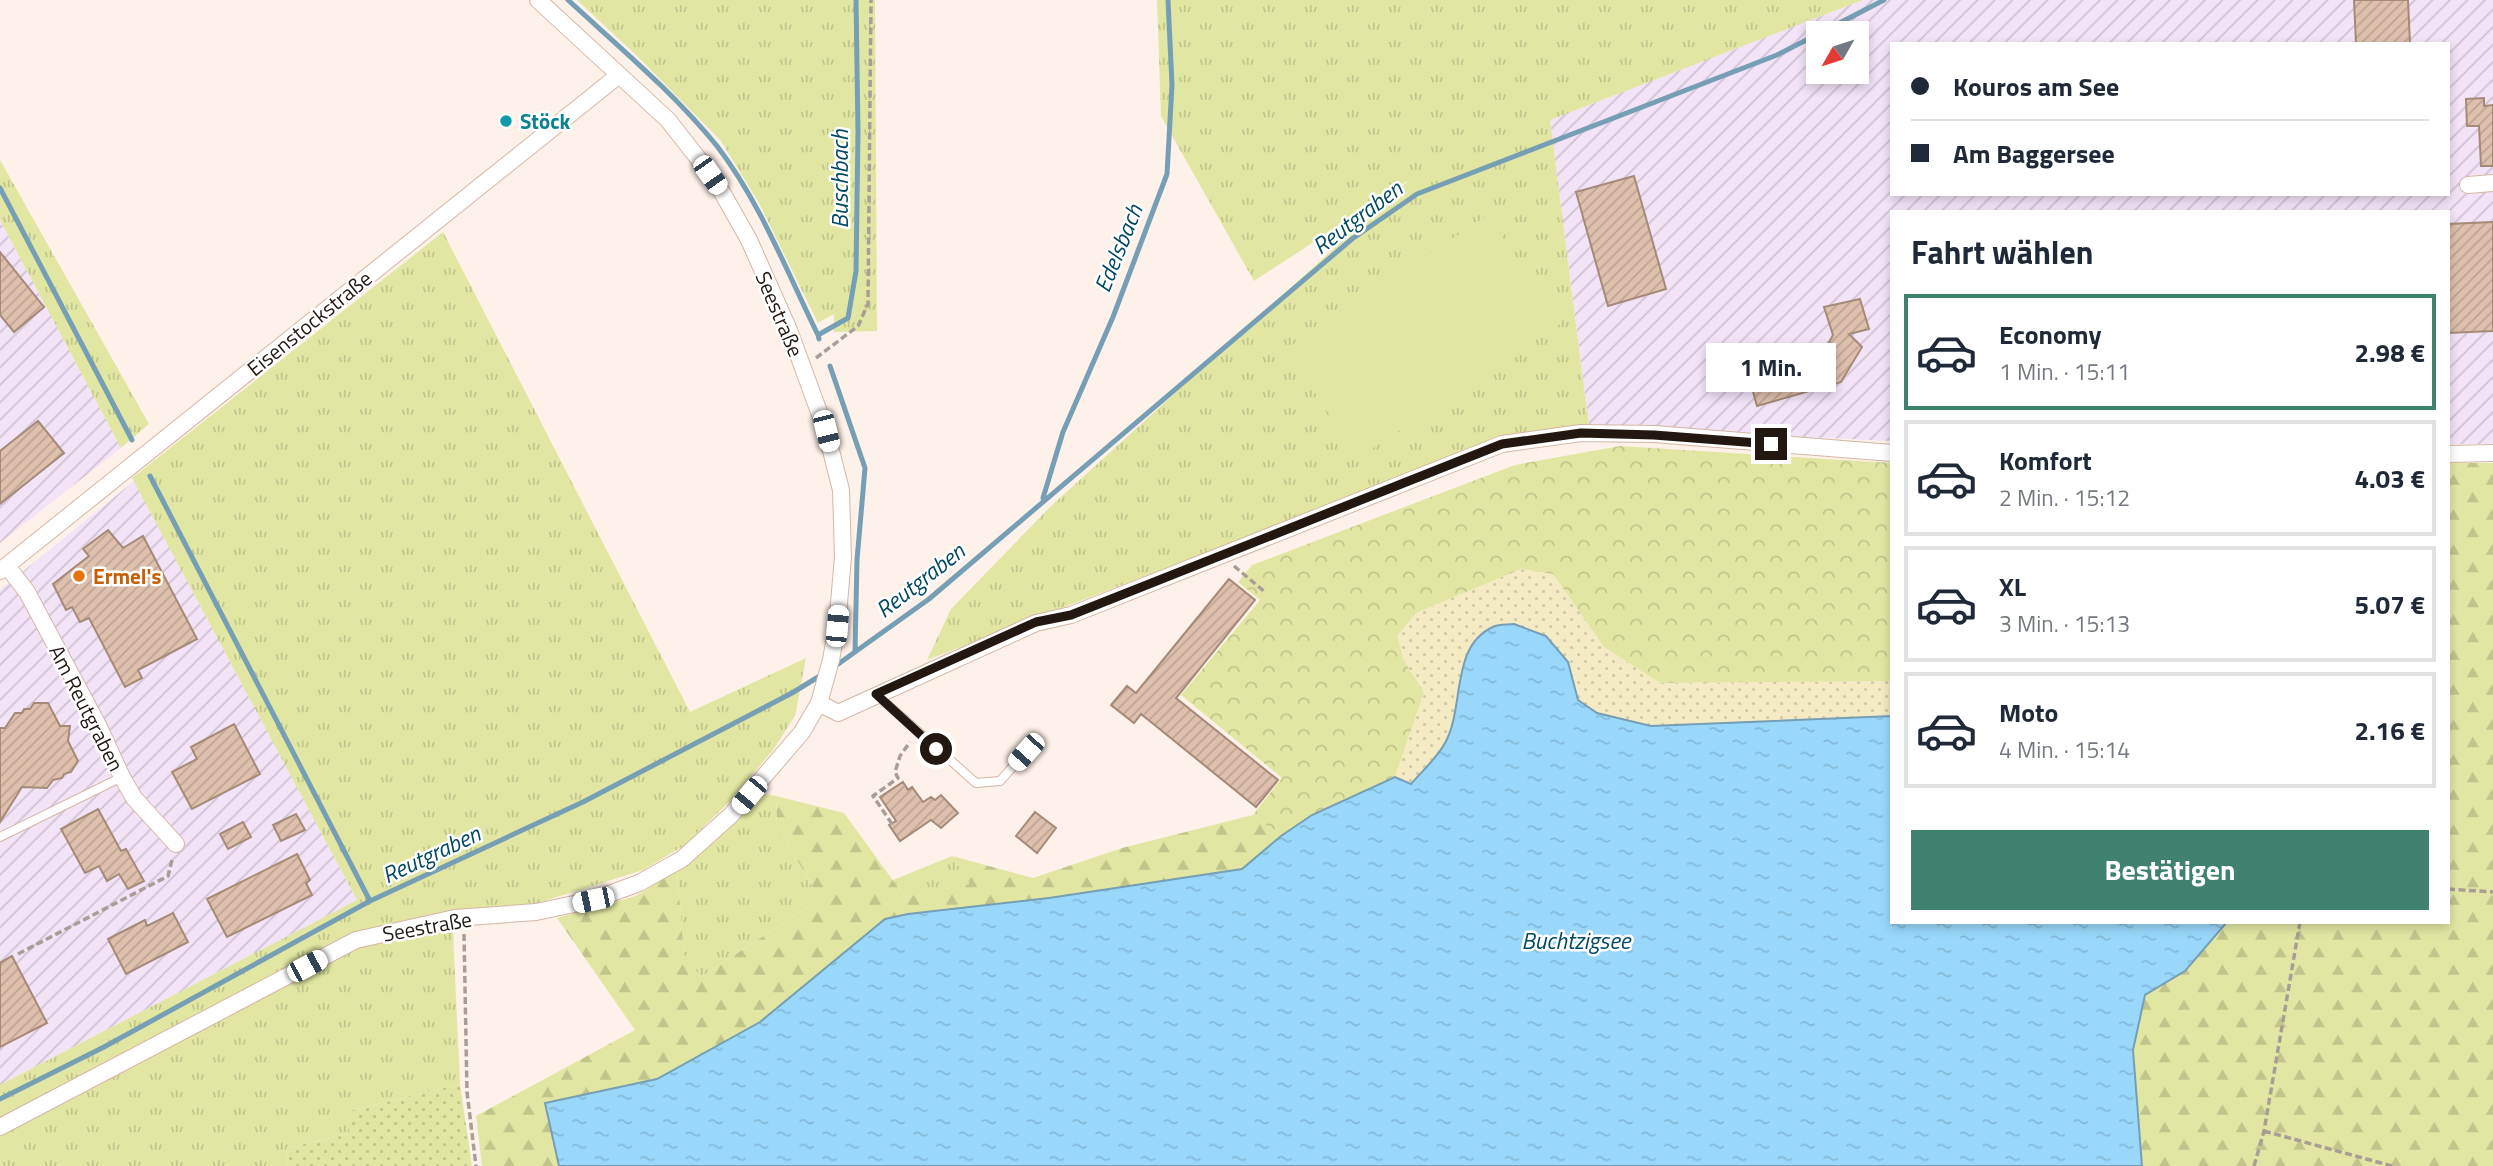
<!DOCTYPE html>
<html lang="de">
<meta charset="utf-8">
<style>
:root{--surface:#fff;--page:#f2f2f3;--text:#1f2937;--muted:#747a83;--line:#e0e1e3;--accent:#41816f}
body{margin:0;font-family:"Titillium Web",sans-serif;background:var(--page);color:var(--text);height:100vh;display:flex;flex-direction:column;font-size:26px;white-space:nowrap}
*{box-sizing:border-box;margin:0}
p{font-size:23px;color:var(--muted)}
.icon{flex:none;width:38px;height:38px;fill:none;stroke:currentColor;stroke-width:2;stroke-linecap:round;stroke-linejoin:round}
.map{position:relative;flex:1;overflow:hidden}
.side{position:absolute;left:1890px;top:210px;width:560px;height:714px;display:flex;flex-direction:column;background:var(--surface);border-radius:0px;box-shadow:0 4px 10px #0003}
.side>*{flex:none}
.hud{position:absolute;left:1890px;top:42px;width:560px;height:154px;border-radius:0px;box-shadow:0 4px 10px #0003;display:grid;align-content:center;height:154px;padding:0 21px;background:var(--surface)}
.needle{width:46px;rotate:231deg}
.buttons{position:absolute;left:1806px;top:21px;display:grid;gap:14px}
.buttons a{display:grid;place-items:center;width:63px;height:63px;border-radius:0px;background:var(--surface);box-shadow:0 4px 10px #0003;font-size:35px}
.end{position:absolute;width:32px;height:32px;margin:-16px;border:9px solid #231811;background:#fff;box-shadow:0 0 0 4px #fff}
.from{border-radius:50%}
.bubble{position:absolute;height:49px;border-radius:0px;background:var(--surface);box-shadow:0 4px 10px #0003;font-size:23px;font-weight:700;line-height:49px;text-align:center}
.car{position:absolute;width:21px;height:42px;margin:-21px -10px;border-radius:9px;box-shadow:0 0 5px 2px #0007;background:linear-gradient(#fff 24%,#345 0 40%,#fff 0 76%,#345 0 86%,#fff 0)}
.hud b{display:flex;align-items:center;gap:24px;height:66px;font-size:26px}
.hud b+b{border-top:2px solid var(--line)}
.hud i{width:18px;height:18px;background:var(--text)}
ul{padding:0;list-style:none}
li{display:flex;align-items:center;gap:21px;height:116px;margin:0 14px 10px;padding:0 7px;border:4px solid var(--line);border-radius:0px}
li div{flex:1}
li b{display:block;font-size:26px}
li em{font-style:normal;font-weight:700}
li.on{border-color:var(--accent)}
li>.icon{width:63px;height:63px;stroke-width:1.5}
h2{padding:0 21px;font-size:32px;line-height:84px}
.cta{display:flex;gap:14px;margin-top:auto;padding:14px 21px}
.cta a{flex:1;height:80px;border-radius:0px;background:var(--accent);color:#fff;font-size:28px;font-weight:700;line-height:80px;text-align:center}
.map>svg:first-child{display:block}
.industrial{fill:url(#industrial-furrows);fill-rule:evenodd}
.grass{fill:url(#grass-tufts)}
.forest{fill:url(#forest-firs)}
.sand{fill:url(#sand-dots)}
.park{fill:url(#park-crowns)}
.garden{fill:url(#garden-dots)}
.pitch{fill:#e1e7a3}
.water{fill:url(#water-ripples);stroke:#769eb5;stroke-width:2}
.lines{fill:none;stroke-linecap:round;stroke-linejoin:round}
.stream{stroke:#769eb5;stroke-width:5}
.building{fill:url(#building-hatch);stroke:#a68a78;stroke-width:2}
.service-casing{stroke:#d5b6a4;stroke-width:10}
.minor-casing{stroke:#d5b6a4;stroke-width:18}
.path{stroke:#a99e96;stroke-width:3.5;stroke-dasharray:7 3.5;stroke-linecap:butt}
.service{stroke:#fff;stroke-width:8}
.minor{stroke:#fff;stroke-width:16}
.route{stroke:#231811;stroke-width:9}
.culture-dot{fill:#0f9aa8;stroke:#fff;stroke-width:2.5}
.food-dot{fill:#e8710a;stroke:#fff;stroke-width:2.5}
.labels{text-anchor:middle;dominant-baseline:central;stroke-width:5;stroke-linejoin:round;paint-order:stroke}
.culture-label{font-size:21px;font-weight:bold;fill:#0d838f;stroke:#fff;text-anchor:start}
.street-label{font-size:21px;fill:#231811;stroke:#fff}
.food-label{font-size:21px;font-weight:bold;fill:#c56008;stroke:#fff;text-anchor:start}
.water-label{font-size:23px;font-style:italic;fill:#004864;stroke:#fff}
</style>
<div class="map">
<svg width="2493" height="1166" viewBox="0 0 2493 1166">
<defs>
<pattern id="industrial-furrows" width="10" height="10" patternUnits="userSpaceOnUse" patternTransform="scale(1.75)"><rect width="10" height="10" fill="#f2e3f7"/><path d="M-1 1l2-2M0 10L10 0M9 11l2-2" fill="none" stroke="#cfc2d3"/></pattern>
<pattern id="grass-tufts" width="24" height="20" patternUnits="userSpaceOnUse" patternTransform="scale(1.75)"><rect width="24" height="20" fill="#e1e7a3"/><path d="M3 7l-1-3M5 7V3M7 7l1-3M15 17l-1-3M17 17v-4M19 17l1-3" fill="none" stroke="#c1c58b"/></pattern>
<pattern id="forest-firs" width="22" height="20" patternUnits="userSpaceOnUse" patternTransform="scale(1.75)"><rect width="22" height="20" fill="#e1e7a3"/><path d="M5 1l3.5 6h-7zM16 11l3.5 6h-7z" fill="#c1c58b"/></pattern>
<pattern id="sand-dots" width="8" height="8" patternUnits="userSpaceOnUse" patternTransform="scale(1.75)"><rect width="8" height="8" fill="#f4eac4"/><path d="M2 2h.1M6 6h.1" fill="none" stroke="#d1c8a7" stroke-width="1.8" stroke-linecap="round"/></pattern>
<pattern id="park-crowns" width="20" height="18" patternUnits="userSpaceOnUse" patternTransform="scale(1.75)"><rect width="20" height="18" fill="#e1e7a3"/><path d="M2 6a3 3 0 1 1 6 0M12 15a3 3 0 1 1 6 0" fill="none" stroke="#c1c58b"/></pattern>
<pattern id="garden-dots" width="8" height="8" patternUnits="userSpaceOnUse" patternTransform="scale(1.75)"><rect width="8" height="8" fill="#e1e7a3"/><path d="M2 2h.1M6 6h.1" fill="none" stroke="#c1c58b" stroke-width="1.8" stroke-linecap="round"/></pattern>
<pattern id="water-ripples" width="26" height="14" patternUnits="userSpaceOnUse" patternTransform="scale(1.75)"><rect width="26" height="14" fill="#99d8fb"/><path d="M2 4q2-2 4 0t4 0M15 11q2-2 4 0t4 0" fill="none" stroke="#84b9d6"/></pattern>
<pattern id="building-hatch" width="6" height="6" patternUnits="userSpaceOnUse" patternTransform="scale(1.75)"><rect width="6" height="6" fill="#dec0ad"/><path d="M-1 1l2-2M0 6l6-6M5 7l2-2" fill="none" stroke="#bea494"/></pattern>
</defs>
<rect width="100%" height="100%" fill="#fdf1e9"/>
<path class="industrial" d="M 1863,0 L 2493,0 L 2493,444 L 2448,444 L 2448,212 L 1892,212 L 1892,441 L 1589,427 L 1550,120 ZM 1818,33 L 1857,33 L 1857,72 L 1818,72 ZM 1892,44 L 2448,44 L 2448,194 L 1892,194 Z
M 0,220 L 121,448 L 0,543 Z
M 134,481 L 357,900 L 0,1085 L 0,590 Z"/>
<path class="grass" d="M 577,0 L 875,0 L 877,331 L 834,332 L 834,314 L 818,323 L 759,203 L 721,141 L 637,56 Z
M 1157,0 L 1863,0 L 1550,120 L 1589,427 L 1376,487 L 927,660 L 951,609 L 1049,508 L 1410,179 L 1254,281 L 1161,116 Z
M 0,160 L 149,424 L 121,448 L 0,220 Z
M 443,232 L 690,712 L 806,658 L 795,716 L 773,750 L 731,800 L 685,845 L 643,870 L 538,903 L 452,911 L 460,1084 L 349,1111 L 349,1134 L 286,1148 L 288,1166 L 0,1166 L 0,1085 L 357,900 L 132,478 Z
M 761,793 L 776,796 L 777,826 L 820,899 L 701,977 L 684,955 L 677,870 L 736,822 Z
M 952,856 L 971,884 L 905,897 L 893,880 Z"/>
<path class="forest" d="M 2448,463 L 2493,463 L 2493,1166 L 2142,1166 L 2133,1050 L 2145,995 L 2185,971 L 2227,922 L 2448,922 Z
M 776,796 L 844,813 L 905,897 L 970,884 L 952,856 L 1033,878 L 1122,848 L 1253,815 L 1281,836 L 1242,869 L 1049,898 L 908,914 L 886,919 L 760,1022 L 657,1079 L 545,1103 L 559,1166 L 482,1166 L 476,1116 L 635,1030 L 557,918 L 636,896 L 677,870 L 684,954 L 701,977 L 820,899 L 777,826 Z"/>
<path class="sand" d="M 1521,569 L 1553,574 L 1604,647 L 1660,683 L 1892,681 L 1892,716 L 1651,726 L 1597,713 L 1578,700 L 1568,662 L 1459,682 L 1456,711 L 1446,743 L 1411,785 L 1395,777 L 1424,692 L 1404,661 L 1396,636 L 1416,613 Z"/>
<path class="park" d="M 1620,446 L 1892,463 L 1892,681 L 1660,683 L 1604,647 L 1553,574 L 1521,569 L 1416,613 L 1397,636 L 1404,661 L 1424,692 L 1395,777 L 1312,815 L 1281,836 L 1253,815 L 1282,778 L 1181,695 L 1260,600 L 1238,582 L 1252,565 L 1515,465 Z"/>
<path class="garden" d="M 460,1084 L 472,1166 L 288,1166 L 286,1148 L 349,1134 L 349,1111 Z"/>
<path class="pitch" d="M 1488,215 L 1560,324 L 1358,458 L 1286,349 Z"/>
<path class="water" d="M 1514,624 L 1546,636 L 1568,662 L 1578,700 L 1597,713 L 1651,726 L 1892,716 L 1892,922 L 2227,922 L 2185,971 L 2145,995 L 2133,1050 L 2142,1166 L 559,1166 L 545,1103 L 657,1079 L 760,1022 L 885,919 L 908,914 L 1049,898 L 1242,869 L 1281,836 L 1312,815 L 1395,777 L 1411,784 C 1422,771 1437,758 1445,743 C 1465,708 1450,646 1493,627 C 1499,624 1507,625 1514,624 Z"/>
<g class="lines">
<path class="stream" d="M 568,0 C 619,47 673,92 717,146 C 760,202 787,272 818,335
M 1820,33 L 1884,0
M 0,188 L 132,440
M 819,339 L 818,335 L 848,318 L 856,271 L 858,132 L 856,0
M 830,366 L 865,468 L 857,560 L 855,652
M 150,476 L 370,901
M 1043,498 L 1063,432 L 1113,317 L 1167,174 L 1172,85 L 1168,0
M 834,667 L 929,599 L 1352,239 L 1417,194 L 1777,55 L 1818,34
M 0,1099 L 104,1047 L 370,901 L 583,802 L 792,693 L 823,674"/>
</g>
<path class="building" d="M 2354,0 L 2408,0 L 2410,44 L 2356,44 Z
M 2484,98 L 2484,106 L 2493,105 L 2493,166 L 2481,166 L 2479,126 L 2467,126 L 2466,99 Z
M 1634,176 L 1666,289 L 1608,306 L 1576,192 Z
M 2493,222 L 2493,331 L 2448,333 L 2448,224 Z
M 0,252 L 44,307 L 14,332 L 0,315 Z
M 1860,299 L 1869,329 L 1849,334 L 1862,347 L 1841,382 L 1757,406 L 1749,377 L 1760,373 L 1758,368 L 1826,348 L 1833,335 L 1824,307 Z
M 38,421 L 64,453 L 0,504 L 0,451 Z
M 108,530 L 123,548 L 143,536 L 197,639 L 138,670 L 142,678 L 125,687 L 89,618 L 80,622 L 72,607 L 66,610 L 53,584 L 89,556 L 83,549 Z
M 1229,579 L 1255,600 L 1176,698 L 1278,780 L 1256,807 L 1141,714 L 1134,723 L 1111,705 L 1127,686 L 1136,693 Z
M 34,703 L 48,703 L 60,726 L 70,726 L 68,741 L 78,761 L 71,772 L 64,774 L 62,778 L 53,780 L 47,788 L 22,787 L 0,822 L 0,728 L 5,728 L 15,713 L 22,713 L 24,709 L 30,709 Z
M 234,724 L 260,774 L 192,809 L 172,772 L 197,759 L 191,747 Z
M 903,782 L 908,790 L 912,787 L 923,802 L 931,797 L 935,800 L 941,795 L 958,813 L 941,828 L 931,820 L 900,841 L 889,825 L 896,821 L 880,797 Z
M 98,809 L 121,851 L 126,849 L 144,881 L 128,889 L 119,874 L 107,881 L 99,866 L 85,873 L 61,829 Z
M 1035,812 L 1056,828 L 1037,853 L 1016,836 Z
M 296,814 L 305,830 L 281,841 L 273,825 Z
M 243,822 L 251,837 L 228,849 L 220,834 Z
M 297,854 L 310,880 L 306,883 L 312,895 L 227,937 L 207,899 Z
M 173,913 L 188,942 L 126,974 L 108,939 L 145,920 L 147,926 Z
M 12,956 L 47,1023 L 0,1047 L 0,963 Z"/>
<g class="lines">
<g class="service-casing">
<path id="service" d="M 878,696 L 976,783 L 1000,781 L 1026,752
M 0,837 L 122,777"/>
</g>
<g class="minor-casing">
<path id="minor" d="M 2468,185 L 2493,183
M 2448,454 L 2493,453
M 7,566 L 27,592 L 99,727 L 122,777 L 134,798 L 176,844
M 0,571 L 619,75
M 819,703 L 838,713 L 1036,623 L 1071,615 L 1502,444 L 1581,433 L 1654,434 L 1892,453
M 0,1127 L 356,940 L 455,918 L 536,912 L 593,900 L 639,883 L 682,859 L 731,815 L 802,732 L 819,703 L 831,660 L 837,626 L 843,557 L 841,490 L 826,431 L 789,330 L 749,240 L 723,194 L 697,157 L 668,120 L 538,0"/>
</g>
<path class="path" d="M 816,358 L 858,326 L 868,304 L 871,0
M 1234,566 L 1265,592
M 892,824 L 873,796 L 898,778 L 895,772 L 900,756 L 910,742
M 2448,889 L 2493,892
M 464,934 L 467,1092 L 476,1166
M 18,954 L 168,876 L 172,860
M 2264,1131 L 2392,1166
M 2254,1166 L 2264,1131 L 2300,922"/>
<use href="#service" class="service"/>
<use href="#minor" class="minor"/>
</g>
<g class="lines">
<path class="route" d="M 936,749 L 876,694 L 1036,622 L 1071,615 L 1502,444 L 1581,433 L 1654,435 L 1771,444"/>
</g>
<circle class="culture-dot" cx="506" cy="121" r="7"/>
<circle class="food-dot" cx="79" cy="576" r="7"/>
<g class="labels">
<g class="culture-label">
<text x="520" y="121">Stöck</text>
</g>
<g class="street-label">
<text transform="translate(780 314) rotate(67)">Seestraße</text>
<text transform="translate(309 323) rotate(-39)">Eisenstockstraße</text>
<text transform="translate(87 708) rotate(63)">Am Reutgraben</text>
<text transform="translate(427 926) rotate(-10)">Seestraße</text>
</g>
<g class="food-label">
<text x="93" y="576">Ermel's</text>
</g>
<g class="water-label">
<text transform="translate(839 179) rotate(-90)">Buschbach</text>
<text transform="translate(1357 217) rotate(-37)">Reutgraben</text>
<text transform="translate(1118 248) rotate(-68)">Edelsbach</text>
<text transform="translate(920 580) rotate(-38)">Reutgraben</text>
<text transform="translate(431 854) rotate(-25)">Reutgraben</text>
<text x="1576" y="940">Buchtzigsee</text>
</g>
</g>
</svg>
<div class="buttons">
<a><svg class="needle" viewBox="-14 -14 28 28"><path d="M0-13l5 13h-10z" fill="#e53935"/><path d="M0 13l5-13h-10z" fill="#747a83"/></svg></a>
</div>
<i class="end from" style="left:936px;top:749px"></i>
<i class="end" style="left:1771px;top:444px"></i>
<div class="bubble" style="left:1706px;top:343px;width:130px">1 Min.</div>
<i class="car" style="left:710px;top:175px;rotate:145deg"></i>
<i class="car" style="left:826px;top:431px;rotate:166deg"></i>
<i class="car" style="left:837px;top:626px;rotate:5deg"></i>
<i class="car" style="left:1026px;top:752px;rotate:222deg"></i>
<i class="car" style="left:749px;top:795px;rotate:220deg"></i>
<i class="car" style="left:593px;top:900px;rotate:258deg"></i>
<i class="car" style="left:307px;top:966px;rotate:62deg"></i>
<div class="hud">
<b><i class="from"></i>Kouros am See</b>
<b><i></i>Am Baggersee</b>
</div>
<section class="side">
<h2>Fahrt wählen</h2>
<ul>
<li class="on"><svg class="icon" aria-label="car" viewBox="0 0 24 24"><path d="M5 17H2v-5l4-1 3-4h7l3 4 3 1v5h-3M9 17h6M6 11h13"/><circle cx="7" cy="17" r="2"/><circle cx="17" cy="17" r="2"/></svg><div><b>Economy</b><p>1 Min. · 15:11</p></div><em>2.98 €</em></li>
<li><svg class="icon" aria-label="car" viewBox="0 0 24 24"><path d="M5 17H2v-5l4-1 3-4h7l3 4 3 1v5h-3M9 17h6M6 11h13"/><circle cx="7" cy="17" r="2"/><circle cx="17" cy="17" r="2"/></svg><div><b>Komfort</b><p>2 Min. · 15:12</p></div><em>4.03 €</em></li>
<li><svg class="icon" aria-label="car" viewBox="0 0 24 24"><path d="M5 17H2v-5l4-1 3-4h7l3 4 3 1v5h-3M9 17h6M6 11h13"/><circle cx="7" cy="17" r="2"/><circle cx="17" cy="17" r="2"/></svg><div><b>XL</b><p>3 Min. · 15:13</p></div><em>5.07 €</em></li>
<li><svg class="icon" aria-label="car" viewBox="0 0 24 24"><path d="M5 17H2v-5l4-1 3-4h7l3 4 3 1v5h-3M9 17h6M6 11h13"/><circle cx="7" cy="17" r="2"/><circle cx="17" cy="17" r="2"/></svg><div><b>Moto</b><p>4 Min. · 15:14</p></div><em>2.16 €</em></li>
</ul>
<div class="cta"><a>Bestätigen</a></div>
</section>
</div>
